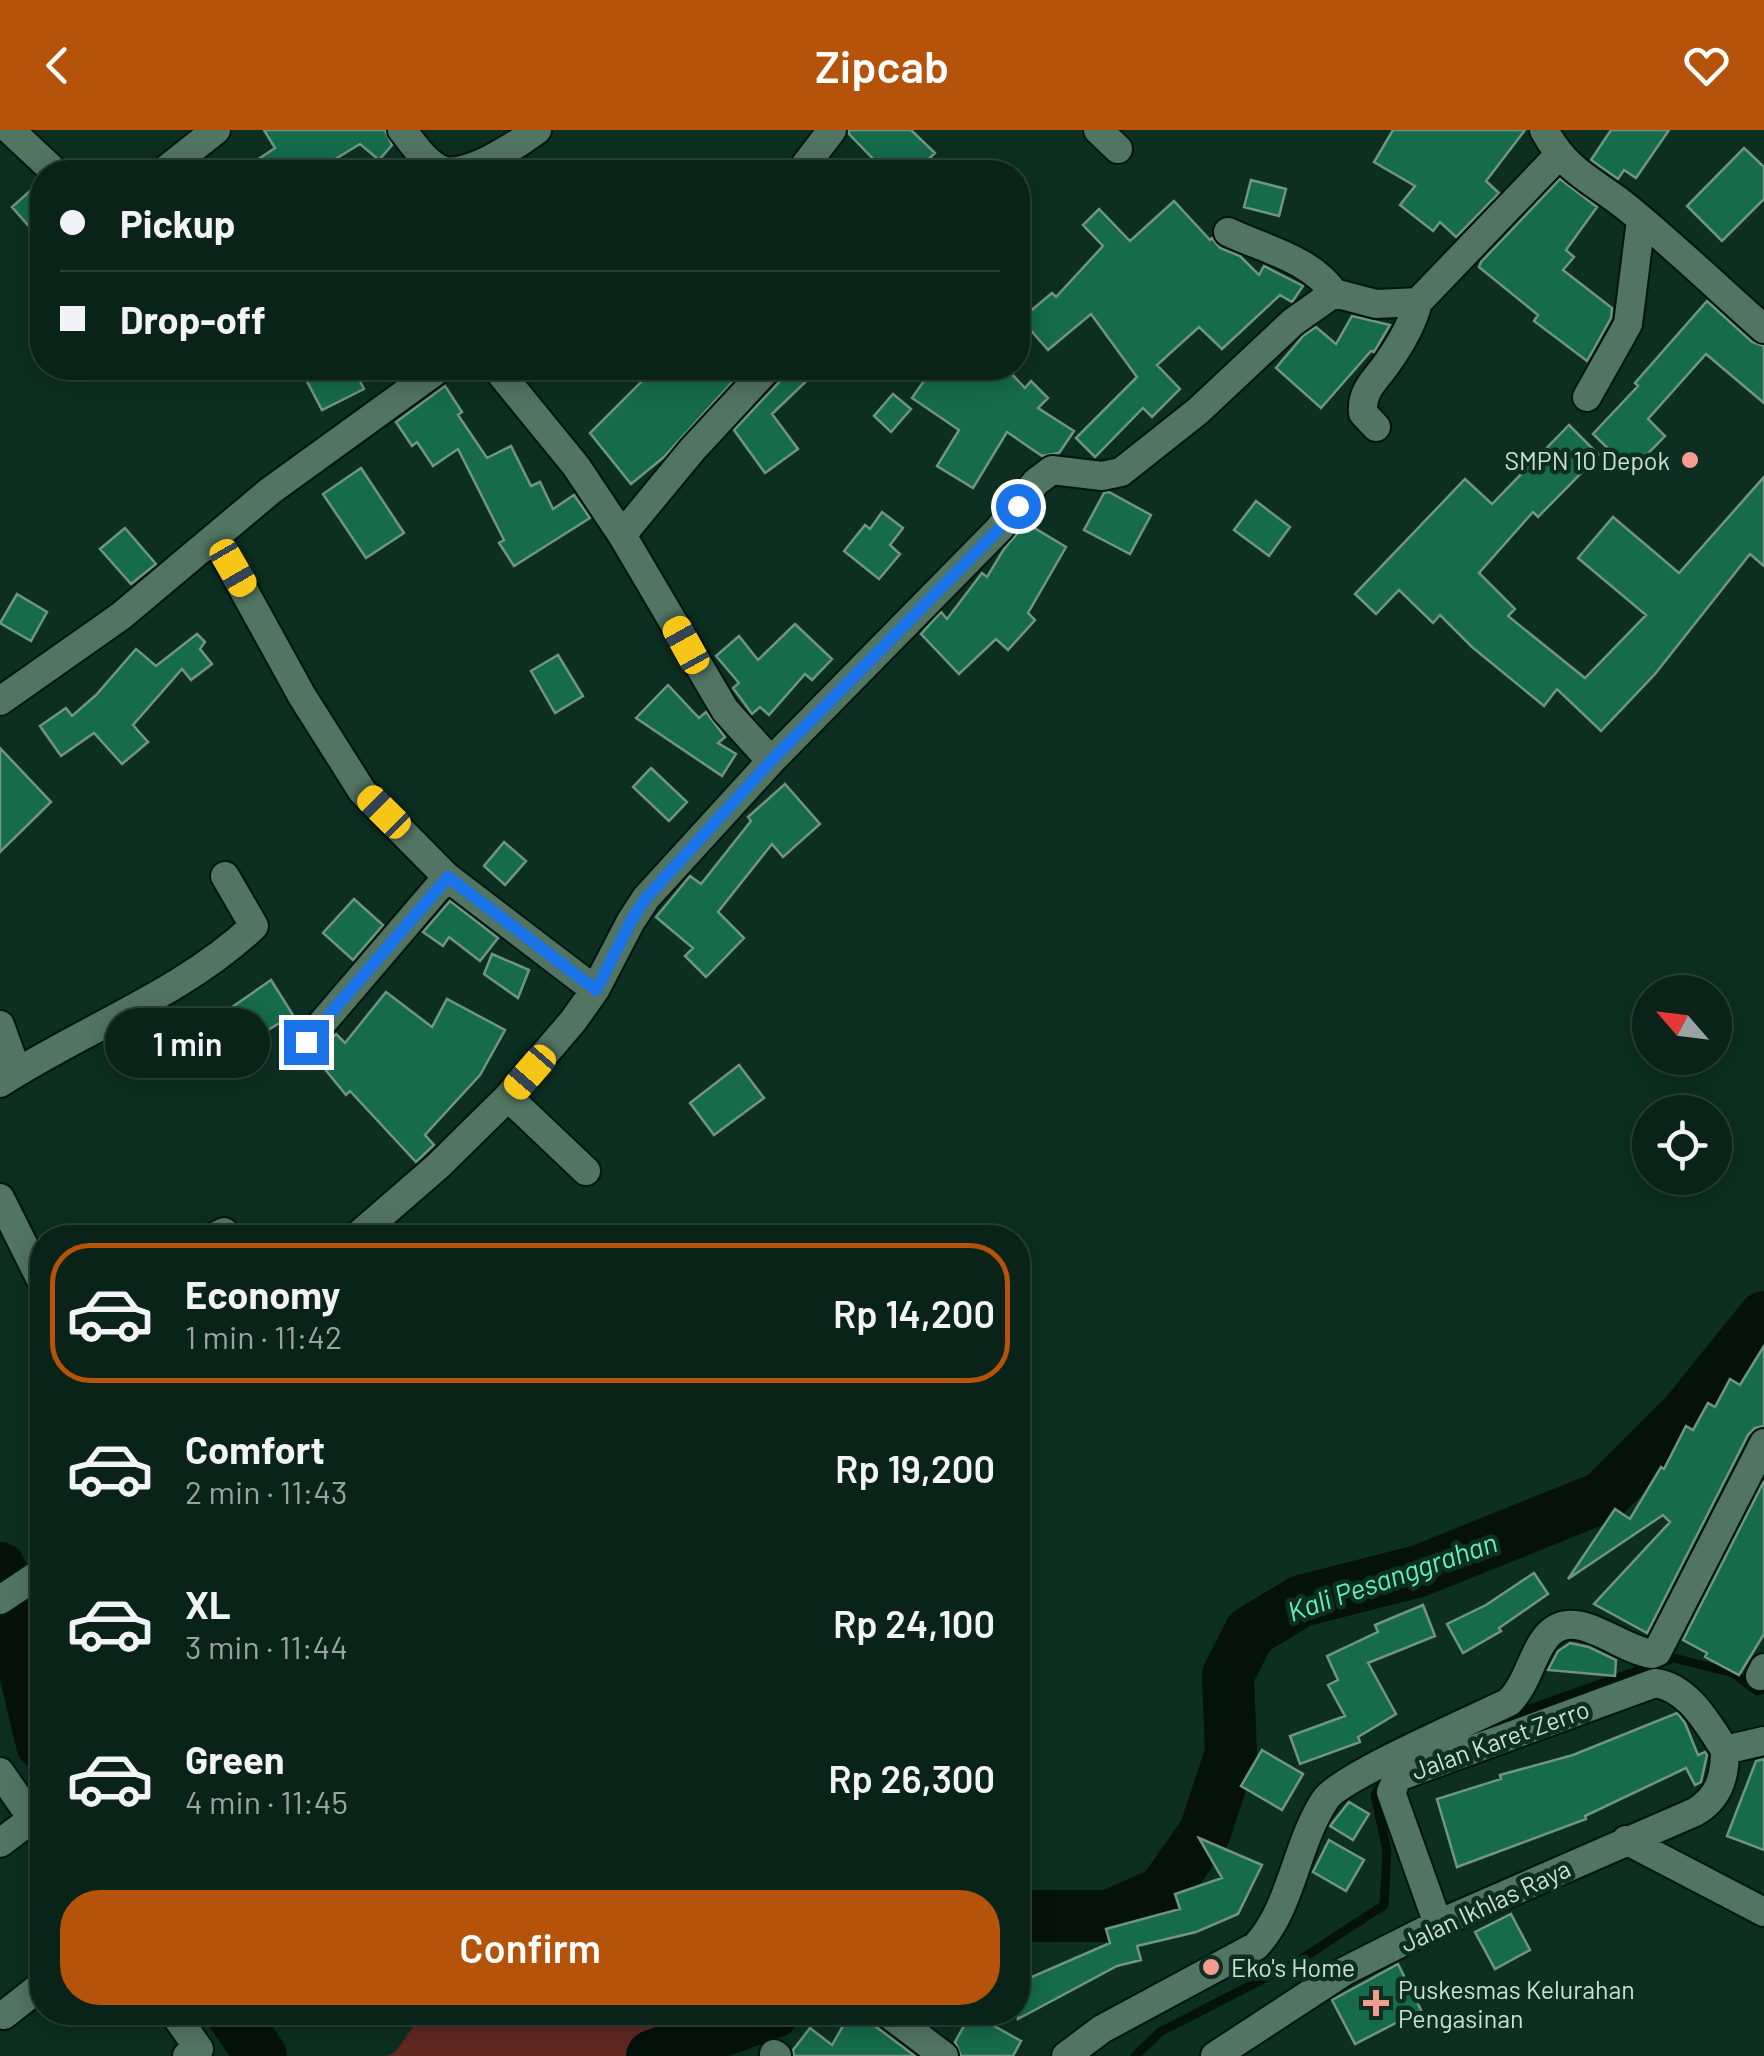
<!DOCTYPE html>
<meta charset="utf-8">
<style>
:root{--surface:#092319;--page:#172f26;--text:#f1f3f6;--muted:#99a4a2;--line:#294038;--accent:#b45309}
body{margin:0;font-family:Barlow,sans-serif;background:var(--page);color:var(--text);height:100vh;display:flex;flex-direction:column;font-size:38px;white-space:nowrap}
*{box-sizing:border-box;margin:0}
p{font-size:32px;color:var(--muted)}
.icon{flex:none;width:55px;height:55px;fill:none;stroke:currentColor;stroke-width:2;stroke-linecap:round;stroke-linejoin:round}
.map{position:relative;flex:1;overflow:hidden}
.sheet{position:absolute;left:30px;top:1095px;width:1000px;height:800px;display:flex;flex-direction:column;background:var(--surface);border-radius:40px;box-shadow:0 5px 25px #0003,0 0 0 2px var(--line)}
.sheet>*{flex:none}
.banner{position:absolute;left:30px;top:30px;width:1000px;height:220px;border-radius:40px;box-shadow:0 5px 25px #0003,0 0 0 2px var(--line);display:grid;align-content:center;height:220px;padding:0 30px;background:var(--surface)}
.needle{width:65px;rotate:298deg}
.tools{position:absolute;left:1632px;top:845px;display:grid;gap:20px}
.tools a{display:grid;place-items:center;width:100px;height:100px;border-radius:50%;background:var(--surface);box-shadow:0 5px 25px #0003,0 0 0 2px var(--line);font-size:50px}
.end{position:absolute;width:45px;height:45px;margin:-22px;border:12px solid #1a73e8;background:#fff;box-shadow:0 0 0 5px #fff}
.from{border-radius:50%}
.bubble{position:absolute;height:70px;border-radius:35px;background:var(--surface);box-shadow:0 5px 25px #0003,0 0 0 2px var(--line);font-size:32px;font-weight:600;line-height:70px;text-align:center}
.car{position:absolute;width:30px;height:60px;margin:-30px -15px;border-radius:12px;box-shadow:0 0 8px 2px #0007;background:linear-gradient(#f5c518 24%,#345 0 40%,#f5c518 0 76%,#345 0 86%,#f5c518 0)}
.banner b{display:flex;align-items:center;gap:35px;height:95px;font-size:38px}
.banner b+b{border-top:2px solid var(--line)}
.banner i{width:25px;height:25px;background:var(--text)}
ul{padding:18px 0 0;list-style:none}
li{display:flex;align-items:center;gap:30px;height:140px;margin:0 20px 15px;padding:0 10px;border:5px solid transparent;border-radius:40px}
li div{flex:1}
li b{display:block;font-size:38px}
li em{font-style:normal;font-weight:600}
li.selected{border-color:var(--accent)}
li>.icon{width:90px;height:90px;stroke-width:1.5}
.primary-button{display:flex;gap:20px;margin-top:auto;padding:20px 30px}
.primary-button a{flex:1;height:115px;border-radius:40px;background:var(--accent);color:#fff;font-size:40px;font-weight:600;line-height:115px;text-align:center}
header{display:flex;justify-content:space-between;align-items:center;height:130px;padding:0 30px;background:var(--accent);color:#fff;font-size:45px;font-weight:600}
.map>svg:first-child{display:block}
.green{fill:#602821}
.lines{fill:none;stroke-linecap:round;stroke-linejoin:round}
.stream{stroke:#05110b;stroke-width:9}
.river{stroke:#05110b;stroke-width:52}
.building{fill:#156b4b;stroke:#719583;stroke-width:2.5}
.minor-casing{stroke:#00160c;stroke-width:32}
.minor{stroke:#527463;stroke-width:28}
.route{stroke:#1a73e8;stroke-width:12}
.poi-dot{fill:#f59c90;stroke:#0c2f21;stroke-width:4}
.labels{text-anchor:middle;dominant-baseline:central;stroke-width:9;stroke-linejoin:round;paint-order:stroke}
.poi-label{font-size:25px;fill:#cee0d6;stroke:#0c2f21;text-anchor:start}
.street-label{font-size:25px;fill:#cee0d6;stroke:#0c2f21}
.water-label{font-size:28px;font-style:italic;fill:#65f0b6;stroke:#0c2f21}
</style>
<header><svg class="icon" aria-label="back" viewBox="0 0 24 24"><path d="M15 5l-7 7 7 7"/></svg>Zipcab<svg class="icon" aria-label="heart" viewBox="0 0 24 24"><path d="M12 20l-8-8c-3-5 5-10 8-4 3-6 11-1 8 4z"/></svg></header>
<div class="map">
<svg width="1764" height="1926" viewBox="0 0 1764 1926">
<rect width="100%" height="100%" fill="#0c2f21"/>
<path class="green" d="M 423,1883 L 423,1882 L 783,1883 L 675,1926 L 387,1926 L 396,1921 Z"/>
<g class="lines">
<path class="stream" d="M 1504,1588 L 1674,1528 L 1733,1543 L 1757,1561 L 1764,1559
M 1135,1926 L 1160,1902 L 1300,1830 L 1384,1775 L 1387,1721 L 1375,1665 L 1382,1653"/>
<path class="river" d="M 0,1438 L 42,1614
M 1018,1786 L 1109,1786 L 1163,1762 L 1205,1702 L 1231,1623 L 1228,1545 L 1250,1502 L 1301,1471 L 1419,1441 L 1603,1367 L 1684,1286 L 1764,1187
M 231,1882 L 261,1926
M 652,1926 L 774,1882"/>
</g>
<path class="building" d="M 264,0 L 385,0 L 392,15 L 379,30 L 360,14 L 314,42 L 239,42 L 275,18 Z
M 849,0 L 911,0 L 935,23 L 916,42 L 886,42 L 849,4 Z
M 1393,0 L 1525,0 L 1486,51 L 1499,63 L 1456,107 L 1440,92 L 1433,101 L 1400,75 L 1415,56 L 1374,32 Z
M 1611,0 L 1669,0 L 1636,48 L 1624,40 L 1618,49 L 1591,30 Z
M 1744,18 L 1764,37 L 1764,69 L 1722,111 L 1687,76 Z
M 1560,49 L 1597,77 L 1566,120 L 1574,127 L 1563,140 L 1612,178 L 1611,188 L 1587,231 L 1534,191 L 1538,185 L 1479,137 L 1481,132 Z
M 1251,50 L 1286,59 L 1279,86 L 1244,77 Z
M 40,52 L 42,54 L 42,111 L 12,77 Z
M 1174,71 L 1210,110 L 1212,108 L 1220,118 L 1240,126 L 1259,145 L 1264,136 L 1303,156 L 1292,172 L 1280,165 L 1222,219 L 1199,197 L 1157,235 L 1180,259 L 1152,287 L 1143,278 L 1095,327 L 1076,308 L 1137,247 L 1091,184 L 1048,220 L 1021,189 L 1052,163 L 1056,167 L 1103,116 L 1083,95 L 1099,79 L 1130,111 Z
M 1707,171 L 1752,212 L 1764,216 L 1764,273 L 1706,224 L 1648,289 L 1665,306 L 1631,341 L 1593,304 L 1638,256 L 1635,253 Z
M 1352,186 L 1390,195 L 1374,222 L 1371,221 L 1321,278 L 1276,238 L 1303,206 L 1316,197 L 1336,214 Z
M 300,238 L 353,238 L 364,259 L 322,280 Z
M 655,238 L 745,238 L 664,327 L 631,354 L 590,303 Z
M 785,238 L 820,238 L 772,284 L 798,319 L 765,343 L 734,300 L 781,250 Z
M 933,238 L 1006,238 L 1025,258 L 1031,251 L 1048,268 L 1038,278 L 1074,301 L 1059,323 L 1042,326 L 1007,302 L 973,358 L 937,336 L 959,300 L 912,268 Z
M 445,256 L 462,282 L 458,285 L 487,328 L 511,316 L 531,356 L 540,352 L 553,379 L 574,365 L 590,388 L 514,436 L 499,413 L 504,410 L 458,319 L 433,336 L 417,312 L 412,316 L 396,292 Z
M 893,264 L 911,279 L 891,302 L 874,286 Z
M 1569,295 L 1599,325 L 1538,387 L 1533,382 L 1479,443 L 1515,479 L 1508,486 L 1585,548 L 1646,485 L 1578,428 L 1613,387 L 1679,443 L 1764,347 L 1764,436 L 1750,424 L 1655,544 L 1601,601 L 1557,559 L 1544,576 L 1472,517 L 1440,485 L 1433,493 L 1399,460 L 1376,484 L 1355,464 L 1465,349 L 1492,374 Z
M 361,338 L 404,403 L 366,428 L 323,364 Z
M 1109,362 L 1151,385 L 1130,424 L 1084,400 L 1104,363 Z
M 1256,371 L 1290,397 L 1269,426 L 1234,400 Z
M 882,382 L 903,398 L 890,415 L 900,424 L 879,449 L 844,421 L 865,395 L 870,399 Z
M 1026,393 L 1066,417 L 1028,483 L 1035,490 L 1008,520 L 996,509 L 959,544 L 921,504 L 941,482 L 947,489 L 982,443 L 987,447 L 1004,419 Z
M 125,398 L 156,434 L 131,454 L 100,419 Z
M 17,464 L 47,482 L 31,511 L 0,493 Z
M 795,494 L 832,529 L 812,550 L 805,544 L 769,585 L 760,577 L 752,584 L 733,558 L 739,553 L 716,526 L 739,506 L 758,530 Z
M 197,504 L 205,512 L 200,519 L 212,534 L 191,550 L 182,539 L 133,595 L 148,612 L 122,634 L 94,603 L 61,626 L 40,596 L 66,578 L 72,586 L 96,565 L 136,519 L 156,536 Z
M 558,525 L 583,566 L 555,583 L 531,541 Z
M 668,555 L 699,588 L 706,582 L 725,607 L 718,613 L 736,624 L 722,646 L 636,588 Z
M 0,618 L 51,672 L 0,722 Z
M 651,638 L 687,672 L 669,691 L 633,657 Z
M 785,654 L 820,694 L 783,727 L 772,714 L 718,782 L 744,808 L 706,847 L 685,826 L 693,818 L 656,787 L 690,746 L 701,754 L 751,691 L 748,687 Z
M 504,712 L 526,731 L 505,755 L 484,736 Z
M 354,769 L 383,795 L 353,830 L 323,803 Z
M 450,771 L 498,808 L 480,831 L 449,807 L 443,816 L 423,802 Z
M 492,824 L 529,840 L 518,868 L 484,844 Z
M 271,850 L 293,885 L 253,909 L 256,914 L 234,927 L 212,891 Z
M 386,862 L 432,897 L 447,869 L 505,900 L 480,945 L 425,1005 L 434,1015 L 416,1032 L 350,961 L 346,965 L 315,927 L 336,904 L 345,913 Z
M 739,935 L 764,968 L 714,1005 L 690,973 Z
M 1764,1216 L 1764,1296 L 1755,1298 L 1748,1305 L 1647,1503 L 1594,1474 L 1670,1392 L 1663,1385 L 1568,1449 L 1615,1379 L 1630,1389 L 1661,1337 L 1664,1339 L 1686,1296 L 1693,1300 L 1708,1273 L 1715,1277 L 1730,1249 L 1740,1255 Z
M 1764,1351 L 1764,1504 L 1739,1545 L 1705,1527 L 1707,1523 L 1683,1510 Z
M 1534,1443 L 1548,1464 L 1499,1498 L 1501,1501 L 1463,1523 L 1447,1494 L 1486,1475 Z
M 1423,1475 L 1435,1506 L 1368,1533 L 1396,1584 L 1358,1607 L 1360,1612 L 1300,1634 L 1290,1606 L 1345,1586 L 1328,1555 L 1338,1550 L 1327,1526 L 1378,1502 L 1375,1495 Z
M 1570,1513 L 1589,1517 L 1616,1530 L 1615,1546 L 1548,1540 L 1558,1521 Z
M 1677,1583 L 1685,1593 L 1698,1625 L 1705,1622 L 1707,1625 L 1701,1652 L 1695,1655 L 1686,1638 L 1585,1686 L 1586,1689 L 1457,1737 L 1437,1669 L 1501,1649 L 1500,1645 L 1573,1625 Z
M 1262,1620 L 1303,1644 L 1282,1680 L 1241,1656 Z
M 1764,1629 L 1764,1720 L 1727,1706 L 1756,1631 Z
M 1349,1672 L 1369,1684 L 1353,1710 L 1330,1696 Z
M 1199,1708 L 1262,1735 L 1238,1784 L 1196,1802 L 1137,1816 L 1141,1830 L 1117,1836 L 1018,1889 L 1018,1864 L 1027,1849 L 1110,1813 L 1106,1799 L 1180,1779 L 1175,1764 L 1222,1748 Z
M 1329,1710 L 1364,1730 L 1346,1761 L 1313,1742 Z
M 1511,1784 L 1530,1820 L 1495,1839 L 1475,1802 Z
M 1398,1834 L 1421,1880 L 1355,1914 L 1332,1870 Z
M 851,1882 L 869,1882 L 875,1896 L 915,1926 L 794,1926 L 793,1920 L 810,1898 L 832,1915 Z
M 971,1883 L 1021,1911 L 1013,1926 L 961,1926 L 955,1912 Z"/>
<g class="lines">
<g class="minor-casing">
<path id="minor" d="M 10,0 L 55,42
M 402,0 C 413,13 425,33 442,40 C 465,49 518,14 537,0
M 1098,0 L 1118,19
M 1544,0 C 1568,44 1592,49 1629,79 C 1675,117 1719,159 1764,199
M 163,42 L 216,0
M 800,42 L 832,0
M 1228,102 C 1264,119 1311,129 1334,163
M 496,238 L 576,336 L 622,405 L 725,580 L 771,631
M 1587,267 L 1628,194 L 1641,90
M 1376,297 L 1363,283 C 1361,260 1376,250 1388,232 C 1400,215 1413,192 1418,172
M 622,405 L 692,320 L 768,238
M 215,408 L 302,566 L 362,661 L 447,747 L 595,860
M 0,571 L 121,486 L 270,361 L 440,238
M 0,895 L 17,942
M 306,912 L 447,747
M 0,953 C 83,899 182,864 254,796 L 225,746
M 508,967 L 586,1041
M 0,1068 L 42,1152
M 212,1108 L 224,1102
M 355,1108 L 438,1036 L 508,967 L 573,891 L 595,860 L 631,791 L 646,768 L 771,631 L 999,399 L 1036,352 L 1052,340 L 1102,346 L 1121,342 L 1198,281 L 1293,192 L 1334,163 L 1376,174 L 1418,172 L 1558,26
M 0,1470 L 42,1442
M 1760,1546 L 1764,1538
M 1725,1620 L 1764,1611
M 0,1642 L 42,1703
M 1626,1710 L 1764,1782
M 0,1713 L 32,1689
M 1438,1794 L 1391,1662 L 1398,1647 L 1655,1553 C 1688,1557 1708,1594 1725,1620
M 173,1882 L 199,1919 L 187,1926
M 886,1882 L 944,1926
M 4,1885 L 42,1855
M 774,1924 L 777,1926
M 1066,1926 L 1102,1899 L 1256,1816 C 1292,1777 1295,1716 1325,1670 C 1339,1647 1477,1588 1509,1572 C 1527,1554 1530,1530 1544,1510 C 1572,1471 1616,1519 1652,1524 L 1657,1522 L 1764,1313
M 1215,1926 L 1345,1841 L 1438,1794 L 1695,1682 C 1719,1668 1725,1647 1725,1620"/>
</g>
<use href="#minor" class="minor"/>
</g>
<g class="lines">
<path class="route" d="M 306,912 L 448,747 L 596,860 L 631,791 L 646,768 L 771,631 L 999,399 L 1018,376"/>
</g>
<g class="poi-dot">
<circle cx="1690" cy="330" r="10"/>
<circle cx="1211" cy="1837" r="10"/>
<path d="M1371 1858h10v10h10v10h-10v10h-10v-10h-10v-10h10z"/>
</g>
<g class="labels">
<g class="poi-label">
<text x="1670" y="330" text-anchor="end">SMPN 10 Depok</text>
<text x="1231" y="1837">Eko's Home</text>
<text x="1398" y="1859">Puskesmas Kelurahan<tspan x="1398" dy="29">Pengasinan</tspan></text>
</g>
<g class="street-label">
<text transform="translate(1500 1609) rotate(-20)">Jalan Karet Zerro</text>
<text transform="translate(1485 1775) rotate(-25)">Jalan Ikhlas Raya</text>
</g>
<g class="water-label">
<text transform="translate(1392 1446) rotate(-19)">Kali Pesanggrahan</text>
</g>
</g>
</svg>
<div class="tools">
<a><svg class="needle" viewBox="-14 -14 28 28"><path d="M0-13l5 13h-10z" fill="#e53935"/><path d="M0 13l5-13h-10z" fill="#99a4a2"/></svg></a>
<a><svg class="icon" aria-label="locate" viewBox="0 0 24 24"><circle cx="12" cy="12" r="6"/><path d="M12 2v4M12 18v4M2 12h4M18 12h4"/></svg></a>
</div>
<i class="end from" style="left:1018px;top:376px"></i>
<i class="end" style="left:306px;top:912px"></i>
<div class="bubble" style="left:105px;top:878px;width:165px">1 min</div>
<i class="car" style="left:233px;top:438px;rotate:150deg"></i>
<i class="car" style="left:686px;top:515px;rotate:331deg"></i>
<i class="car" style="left:384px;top:682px;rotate:315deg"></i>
<i class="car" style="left:530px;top:942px;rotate:221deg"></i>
<div class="banner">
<b><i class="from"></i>Pickup</b>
<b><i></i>Drop-off</b>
</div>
<section class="sheet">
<ul>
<li class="selected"><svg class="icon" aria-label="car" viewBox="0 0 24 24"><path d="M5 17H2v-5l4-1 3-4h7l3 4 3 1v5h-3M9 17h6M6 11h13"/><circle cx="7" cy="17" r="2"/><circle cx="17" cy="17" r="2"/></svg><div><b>Economy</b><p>1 min · 11:42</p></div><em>Rp 14,200</em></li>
<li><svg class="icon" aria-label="car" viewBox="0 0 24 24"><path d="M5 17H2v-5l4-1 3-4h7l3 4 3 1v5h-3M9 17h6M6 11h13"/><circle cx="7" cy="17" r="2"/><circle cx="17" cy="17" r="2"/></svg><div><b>Comfort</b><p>2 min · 11:43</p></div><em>Rp 19,200</em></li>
<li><svg class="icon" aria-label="car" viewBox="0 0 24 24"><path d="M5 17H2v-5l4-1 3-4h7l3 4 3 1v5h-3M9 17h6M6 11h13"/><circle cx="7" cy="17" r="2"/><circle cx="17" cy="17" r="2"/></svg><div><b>XL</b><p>3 min · 11:44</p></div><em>Rp 24,100</em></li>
<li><svg class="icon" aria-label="car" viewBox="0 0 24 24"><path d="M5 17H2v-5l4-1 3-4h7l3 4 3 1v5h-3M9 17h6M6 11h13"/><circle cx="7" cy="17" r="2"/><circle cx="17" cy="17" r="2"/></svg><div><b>Green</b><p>4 min · 11:45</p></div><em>Rp 26,300</em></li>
</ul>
<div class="primary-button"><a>Confirm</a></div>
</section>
</div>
